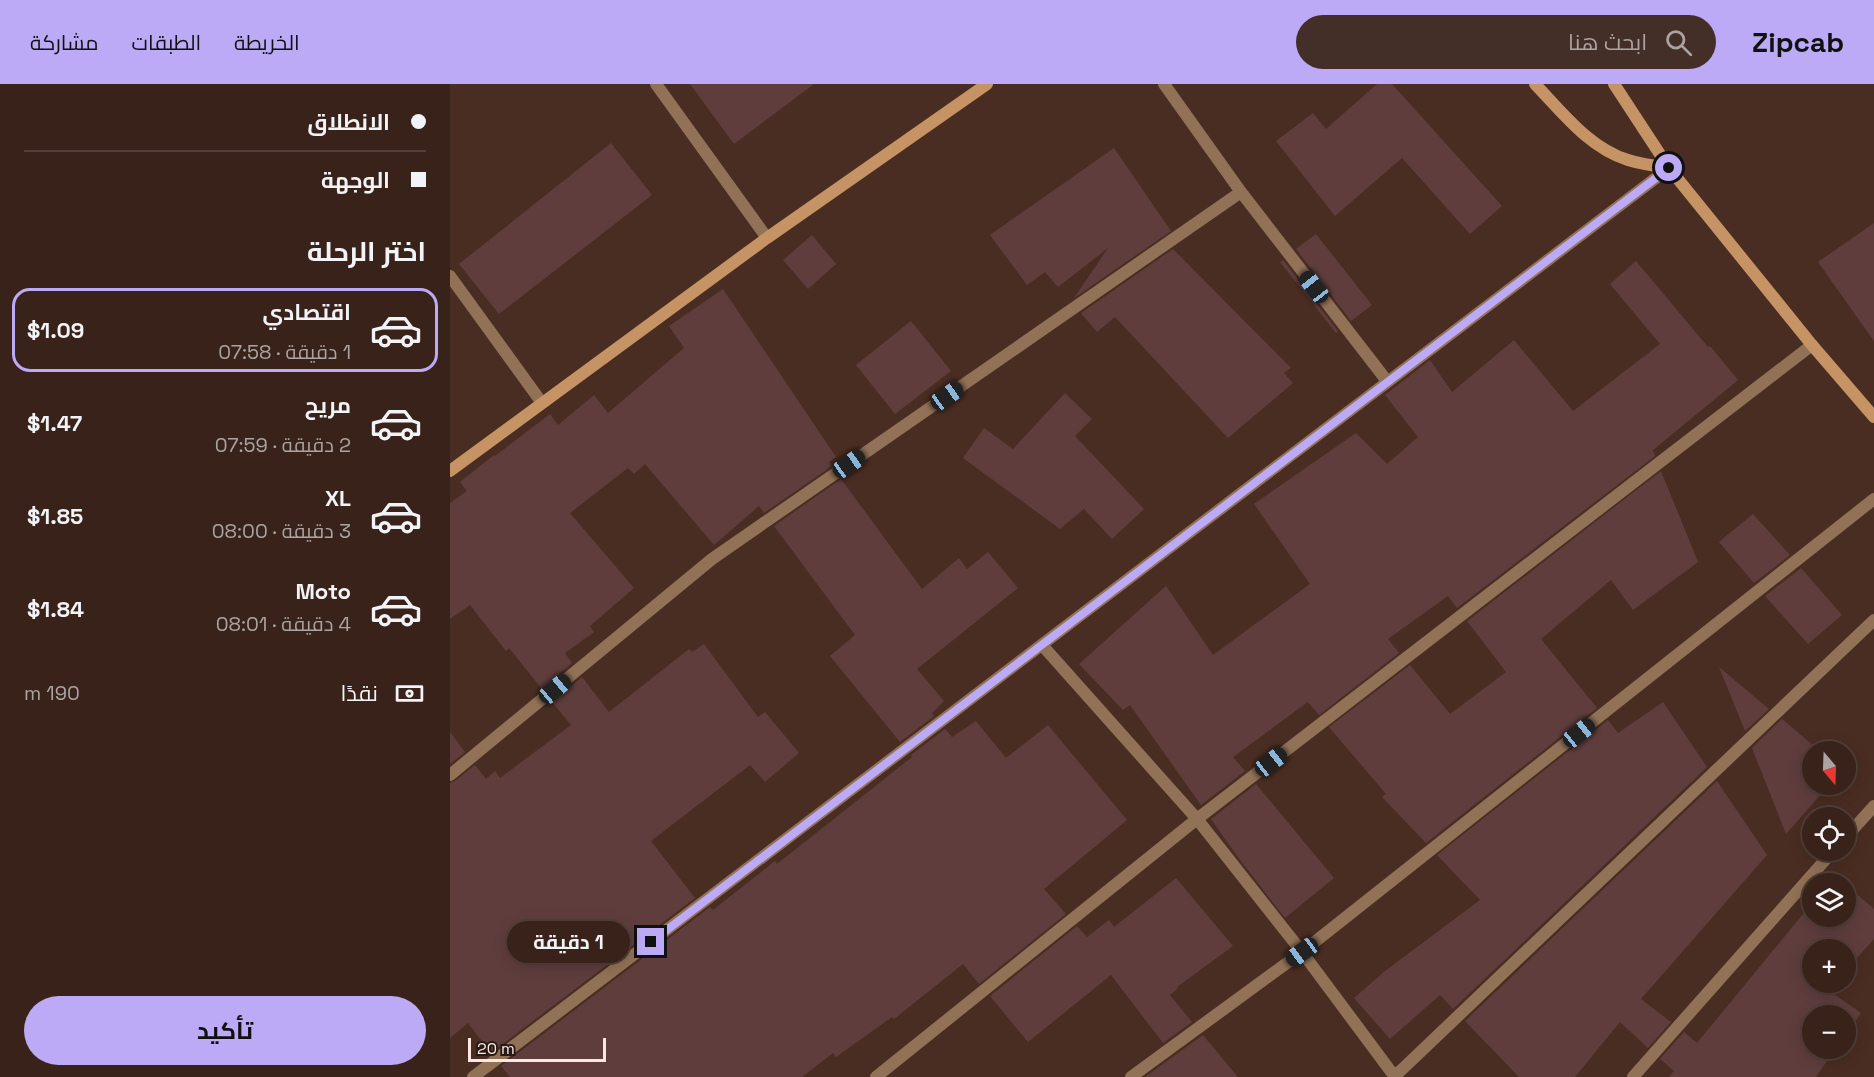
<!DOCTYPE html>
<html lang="ar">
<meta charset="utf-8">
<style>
:root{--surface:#38221a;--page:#432f27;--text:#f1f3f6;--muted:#aba4a2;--line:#523f39;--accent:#bcaaf6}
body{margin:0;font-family:"Space Grotesk",Cairo,sans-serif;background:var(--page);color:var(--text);direction:rtl;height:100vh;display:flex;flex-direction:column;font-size:22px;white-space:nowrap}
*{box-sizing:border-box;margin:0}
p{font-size:20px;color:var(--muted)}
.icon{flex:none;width:33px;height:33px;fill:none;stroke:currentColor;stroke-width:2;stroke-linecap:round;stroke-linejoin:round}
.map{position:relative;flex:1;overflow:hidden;direction:ltr}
.details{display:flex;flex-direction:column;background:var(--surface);width:450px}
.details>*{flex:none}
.guide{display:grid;align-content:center;height:132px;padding:0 24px;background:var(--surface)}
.needle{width:39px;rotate:161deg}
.buttons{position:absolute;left:1352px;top:657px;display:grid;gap:12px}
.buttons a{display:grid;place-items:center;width:54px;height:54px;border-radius:50%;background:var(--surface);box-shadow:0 3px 15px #0003,0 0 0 2px var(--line);font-size:30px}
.scale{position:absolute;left:18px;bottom:15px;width:138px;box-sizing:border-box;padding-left:6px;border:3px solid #fbe8e1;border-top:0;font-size:16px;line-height:21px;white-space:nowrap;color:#fbe8e1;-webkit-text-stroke:4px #271914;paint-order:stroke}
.end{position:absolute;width:27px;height:27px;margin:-14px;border:8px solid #bcaaf6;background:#111;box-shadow:0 0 0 3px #111}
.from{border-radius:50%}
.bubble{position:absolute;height:42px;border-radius:21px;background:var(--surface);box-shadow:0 3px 15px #0003,0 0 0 2px var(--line);font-size:20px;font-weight:700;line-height:42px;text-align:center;direction:rtl}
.car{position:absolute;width:18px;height:36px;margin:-18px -9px;border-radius:8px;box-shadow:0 0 4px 2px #0007;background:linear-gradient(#222 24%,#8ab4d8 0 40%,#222 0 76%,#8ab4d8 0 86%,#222 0)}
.guide b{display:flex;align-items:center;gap:21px;height:57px;font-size:22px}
.guide b+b{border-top:2px solid var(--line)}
.guide i{width:15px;height:15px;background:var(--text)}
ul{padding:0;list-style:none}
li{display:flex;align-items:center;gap:18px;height:84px;margin:0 12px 9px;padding:0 12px;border:3px solid transparent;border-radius:18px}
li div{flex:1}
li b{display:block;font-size:22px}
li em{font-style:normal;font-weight:700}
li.current{border-color:var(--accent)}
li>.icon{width:54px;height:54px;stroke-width:1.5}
h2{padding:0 24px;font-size:27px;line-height:72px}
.pay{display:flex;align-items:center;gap:15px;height:66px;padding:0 24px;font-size:22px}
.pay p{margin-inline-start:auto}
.button{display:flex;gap:12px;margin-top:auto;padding:12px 24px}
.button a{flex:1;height:69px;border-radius:36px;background:var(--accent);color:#111;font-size:24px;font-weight:700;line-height:69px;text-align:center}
header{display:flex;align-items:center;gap:36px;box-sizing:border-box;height:84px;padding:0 30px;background:var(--accent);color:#111}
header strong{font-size:28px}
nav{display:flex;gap:33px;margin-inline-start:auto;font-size:21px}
.search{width:420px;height:54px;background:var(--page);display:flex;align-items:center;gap:15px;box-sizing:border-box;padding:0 21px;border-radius:33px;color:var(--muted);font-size:22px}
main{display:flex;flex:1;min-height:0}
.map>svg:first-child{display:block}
.building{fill:#5f3d3d}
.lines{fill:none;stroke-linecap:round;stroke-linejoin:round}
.minor{stroke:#927256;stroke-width:12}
.secondary{stroke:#c69365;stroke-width:12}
.route{stroke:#bcaaf6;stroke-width:8}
</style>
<header>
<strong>Zipcab</strong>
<div class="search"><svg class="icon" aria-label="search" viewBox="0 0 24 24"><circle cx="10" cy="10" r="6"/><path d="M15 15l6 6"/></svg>ابحث هنا</div>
<nav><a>الخريطة</a><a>الطبقات</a><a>مشاركة</a></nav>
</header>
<main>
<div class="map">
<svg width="1424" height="993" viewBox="0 0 1424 993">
<rect width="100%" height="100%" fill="#4a2d22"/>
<path class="building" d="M 240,0 L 364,0 L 284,60 Z
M 927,0 L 942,0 L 1052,122 L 1020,150 L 952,74 L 885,132 L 826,57 L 863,29 L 876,45 Z
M 161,59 L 202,111 L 49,230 L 9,180 Z
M 664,64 L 721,147 L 624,214 L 658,164 L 608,203 L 595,188 L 577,201 L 540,151 Z
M 1424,139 L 1424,257 L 1368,178 Z
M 866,150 L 922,221 L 901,237 L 846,165 Z
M 362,151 L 386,180 L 358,205 L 333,176 Z
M 723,165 L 841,284 L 834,289 L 843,299 L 778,354 L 665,233 L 647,248 L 631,229 Z
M 833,176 L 888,247 L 886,249 L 830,178 Z
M 1186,177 L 1258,263 L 1260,262 L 1288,296 L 1203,366 L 1205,372 L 1007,524 L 998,512 L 938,555 L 949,569 L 869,631 L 858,618 L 783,673 L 795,687 L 751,721 L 680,621 L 673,626 L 629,580 L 716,502 L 763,571 L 860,500 L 804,420 L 906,349 L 937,380 L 968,353 L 935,311 L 980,276 L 1002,308 L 1064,256 L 1123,327 L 1210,260 L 1160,200 Z
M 273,205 L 386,373 L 379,378 L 382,382 L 314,429 L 309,422 L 264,461 L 195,380 L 184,390 L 178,384 L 120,429 L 184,504 L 140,542 L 144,548 L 115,569 L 122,579 L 92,605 L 59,564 L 56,567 L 20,521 L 0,535 L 0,419 L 17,407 L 10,398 L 44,371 L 45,372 L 100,330 L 108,341 L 144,311 L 158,329 L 234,264 L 219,242 Z
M 461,237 L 501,287 L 445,330 L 406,281 Z
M 615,309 L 642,335 L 625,352 L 694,425 L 662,455 L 634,425 L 610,445 L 513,374 L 534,344 L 563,365 Z
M 1211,387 L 1248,478 L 1183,526 L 1161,496 L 1091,555 L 1147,624 L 976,759 L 932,713 L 936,710 L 879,643 L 960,581 L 1000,630 L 1056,588 L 1017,537 Z
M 391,395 L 472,505 L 509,474 L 517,485 L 538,468 L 568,504 L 467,585 L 494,617 L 482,629 L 484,632 L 450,658 L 380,572 L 405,551 L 324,442 Z
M 1303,430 L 1340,471 L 1304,499 L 1269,458 Z
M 1351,484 L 1392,531 L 1358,560 L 1315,512 Z
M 254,560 L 308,633 L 315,628 L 349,669 L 315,698 L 300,681 L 201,757 L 245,814 L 41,969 L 18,939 L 0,954 L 0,699 L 5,697 L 25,681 L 36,695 L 45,687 L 50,694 L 121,641 L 102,618 L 132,593 L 159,628 L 239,565 L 242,568 Z
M 1269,583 L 1319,625 L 1295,647 Z
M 1213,618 L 1257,683 L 1003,925 L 990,911 L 940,955 L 904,914 L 935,887 L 1030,816 L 987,771 L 1158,636 L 1168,649 Z
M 1332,635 L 1371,668 L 1362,668 L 1362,700 L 1380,700 L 1336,750 L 1302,664 Z
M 526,637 L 556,674 L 598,641 L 677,736 L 594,805 L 616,830 L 529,900 L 513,880 L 444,935 L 442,933 L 386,973 L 383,969 L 352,993 L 60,993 L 51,982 L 260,823 L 263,826 L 325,777 L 327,780 L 462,673 L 461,671 L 495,645 L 502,653 Z
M 0,648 L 15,668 L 0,680 Z
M 1267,697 L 1317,771 L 1191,915 L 1221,938 L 1198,964 L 1170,938 L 1125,993 L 1069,993 L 1015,937 Z
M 806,700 L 884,794 L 835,834 L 790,776 L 761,735 Z
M 726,794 L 783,862 L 727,903 L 728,904 L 720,911 L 742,938 L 713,959 L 661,891 L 578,958 L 540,912 L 627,842 L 637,853 L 659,836 L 664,843 Z
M 1395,800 L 1424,825 L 1424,855 L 1395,887 L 1395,866 L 1362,866 L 1362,898 L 1385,898 L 1378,906 L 1411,929 L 1395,952 L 1395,932 L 1362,932 L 1362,964 L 1386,964 L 1366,993 L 1219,993 L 1224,987 L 1210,975 L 1234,948 L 1247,959 L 1362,819 L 1362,832 L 1395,832 Z
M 753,951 L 788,993 L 695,993 Z"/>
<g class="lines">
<path class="minor" d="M 206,0 L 317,154
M 714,0 L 791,108 L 937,297
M 0,192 L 92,319
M 592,561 L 747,735 L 852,868 L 945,993
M 0,691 L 262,475 L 791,108
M 1395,754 L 1424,722
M 23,993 L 1219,84
M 426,993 L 747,735 L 1362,261
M 681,993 L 852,868 L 1424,415
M 944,993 L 1424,536
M 1183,993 L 1384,766"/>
<path class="secondary" d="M 1085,0 C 1112,28 1139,64 1178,76 C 1191,80 1205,82 1219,84
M 1164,0 L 1219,84 L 1362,261 L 1424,333
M 0,387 L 317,154 L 537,0"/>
</g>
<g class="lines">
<path class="route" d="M 201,858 L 1219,84"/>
</g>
</svg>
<div class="buttons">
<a><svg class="needle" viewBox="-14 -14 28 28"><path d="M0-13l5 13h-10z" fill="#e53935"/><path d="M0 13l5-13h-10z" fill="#aba4a2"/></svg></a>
<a><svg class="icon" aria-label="locate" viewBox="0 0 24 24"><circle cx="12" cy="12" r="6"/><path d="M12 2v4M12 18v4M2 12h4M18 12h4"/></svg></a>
<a><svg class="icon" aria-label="layers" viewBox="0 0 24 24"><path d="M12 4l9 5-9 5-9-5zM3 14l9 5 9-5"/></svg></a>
<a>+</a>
<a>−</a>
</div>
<div class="scale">20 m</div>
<i class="end from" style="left:1219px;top:84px"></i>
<i class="end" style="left:201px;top:858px"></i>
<div class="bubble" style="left:57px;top:837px;width:123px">1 دقيقة</div>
<i class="car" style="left:864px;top:203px;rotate:322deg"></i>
<i class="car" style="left:497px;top:312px;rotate:55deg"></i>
<i class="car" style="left:399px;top:380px;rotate:55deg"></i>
<i class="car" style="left:105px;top:605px;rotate:50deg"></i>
<i class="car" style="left:1129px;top:649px;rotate:51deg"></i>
<i class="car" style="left:821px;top:678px;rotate:52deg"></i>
<i class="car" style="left:852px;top:868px;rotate:234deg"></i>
</div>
<section class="details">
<div class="guide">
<b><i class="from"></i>الانطلاق</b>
<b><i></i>الوجهة</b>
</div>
<h2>اختر الرحلة</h2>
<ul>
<li class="current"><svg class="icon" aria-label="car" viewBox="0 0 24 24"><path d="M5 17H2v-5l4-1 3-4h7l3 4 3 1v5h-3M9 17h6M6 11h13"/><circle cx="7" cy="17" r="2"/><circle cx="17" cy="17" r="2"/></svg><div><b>اقتصادي</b><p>1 دقيقة · 07:58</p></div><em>$1.09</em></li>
<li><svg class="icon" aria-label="car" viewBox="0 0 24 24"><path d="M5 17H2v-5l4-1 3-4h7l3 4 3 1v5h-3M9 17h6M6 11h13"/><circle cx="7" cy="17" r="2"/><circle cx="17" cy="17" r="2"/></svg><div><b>مريح</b><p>2 دقيقة · 07:59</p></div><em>$1.47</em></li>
<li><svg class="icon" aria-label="car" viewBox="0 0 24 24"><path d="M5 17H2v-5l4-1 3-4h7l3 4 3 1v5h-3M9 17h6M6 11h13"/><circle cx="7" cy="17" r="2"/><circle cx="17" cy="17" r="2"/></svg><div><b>XL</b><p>3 دقيقة · 08:00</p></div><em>$1.85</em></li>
<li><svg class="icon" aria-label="car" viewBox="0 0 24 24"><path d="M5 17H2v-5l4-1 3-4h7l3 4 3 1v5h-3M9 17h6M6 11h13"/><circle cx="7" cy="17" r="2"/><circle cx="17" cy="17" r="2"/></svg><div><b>Moto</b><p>4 دقيقة · 08:01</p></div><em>$1.84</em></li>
</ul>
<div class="pay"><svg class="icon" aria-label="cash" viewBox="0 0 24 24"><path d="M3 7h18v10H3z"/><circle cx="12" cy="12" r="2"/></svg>نقدًا<p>190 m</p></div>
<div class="button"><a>تأكيد</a></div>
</section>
</main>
